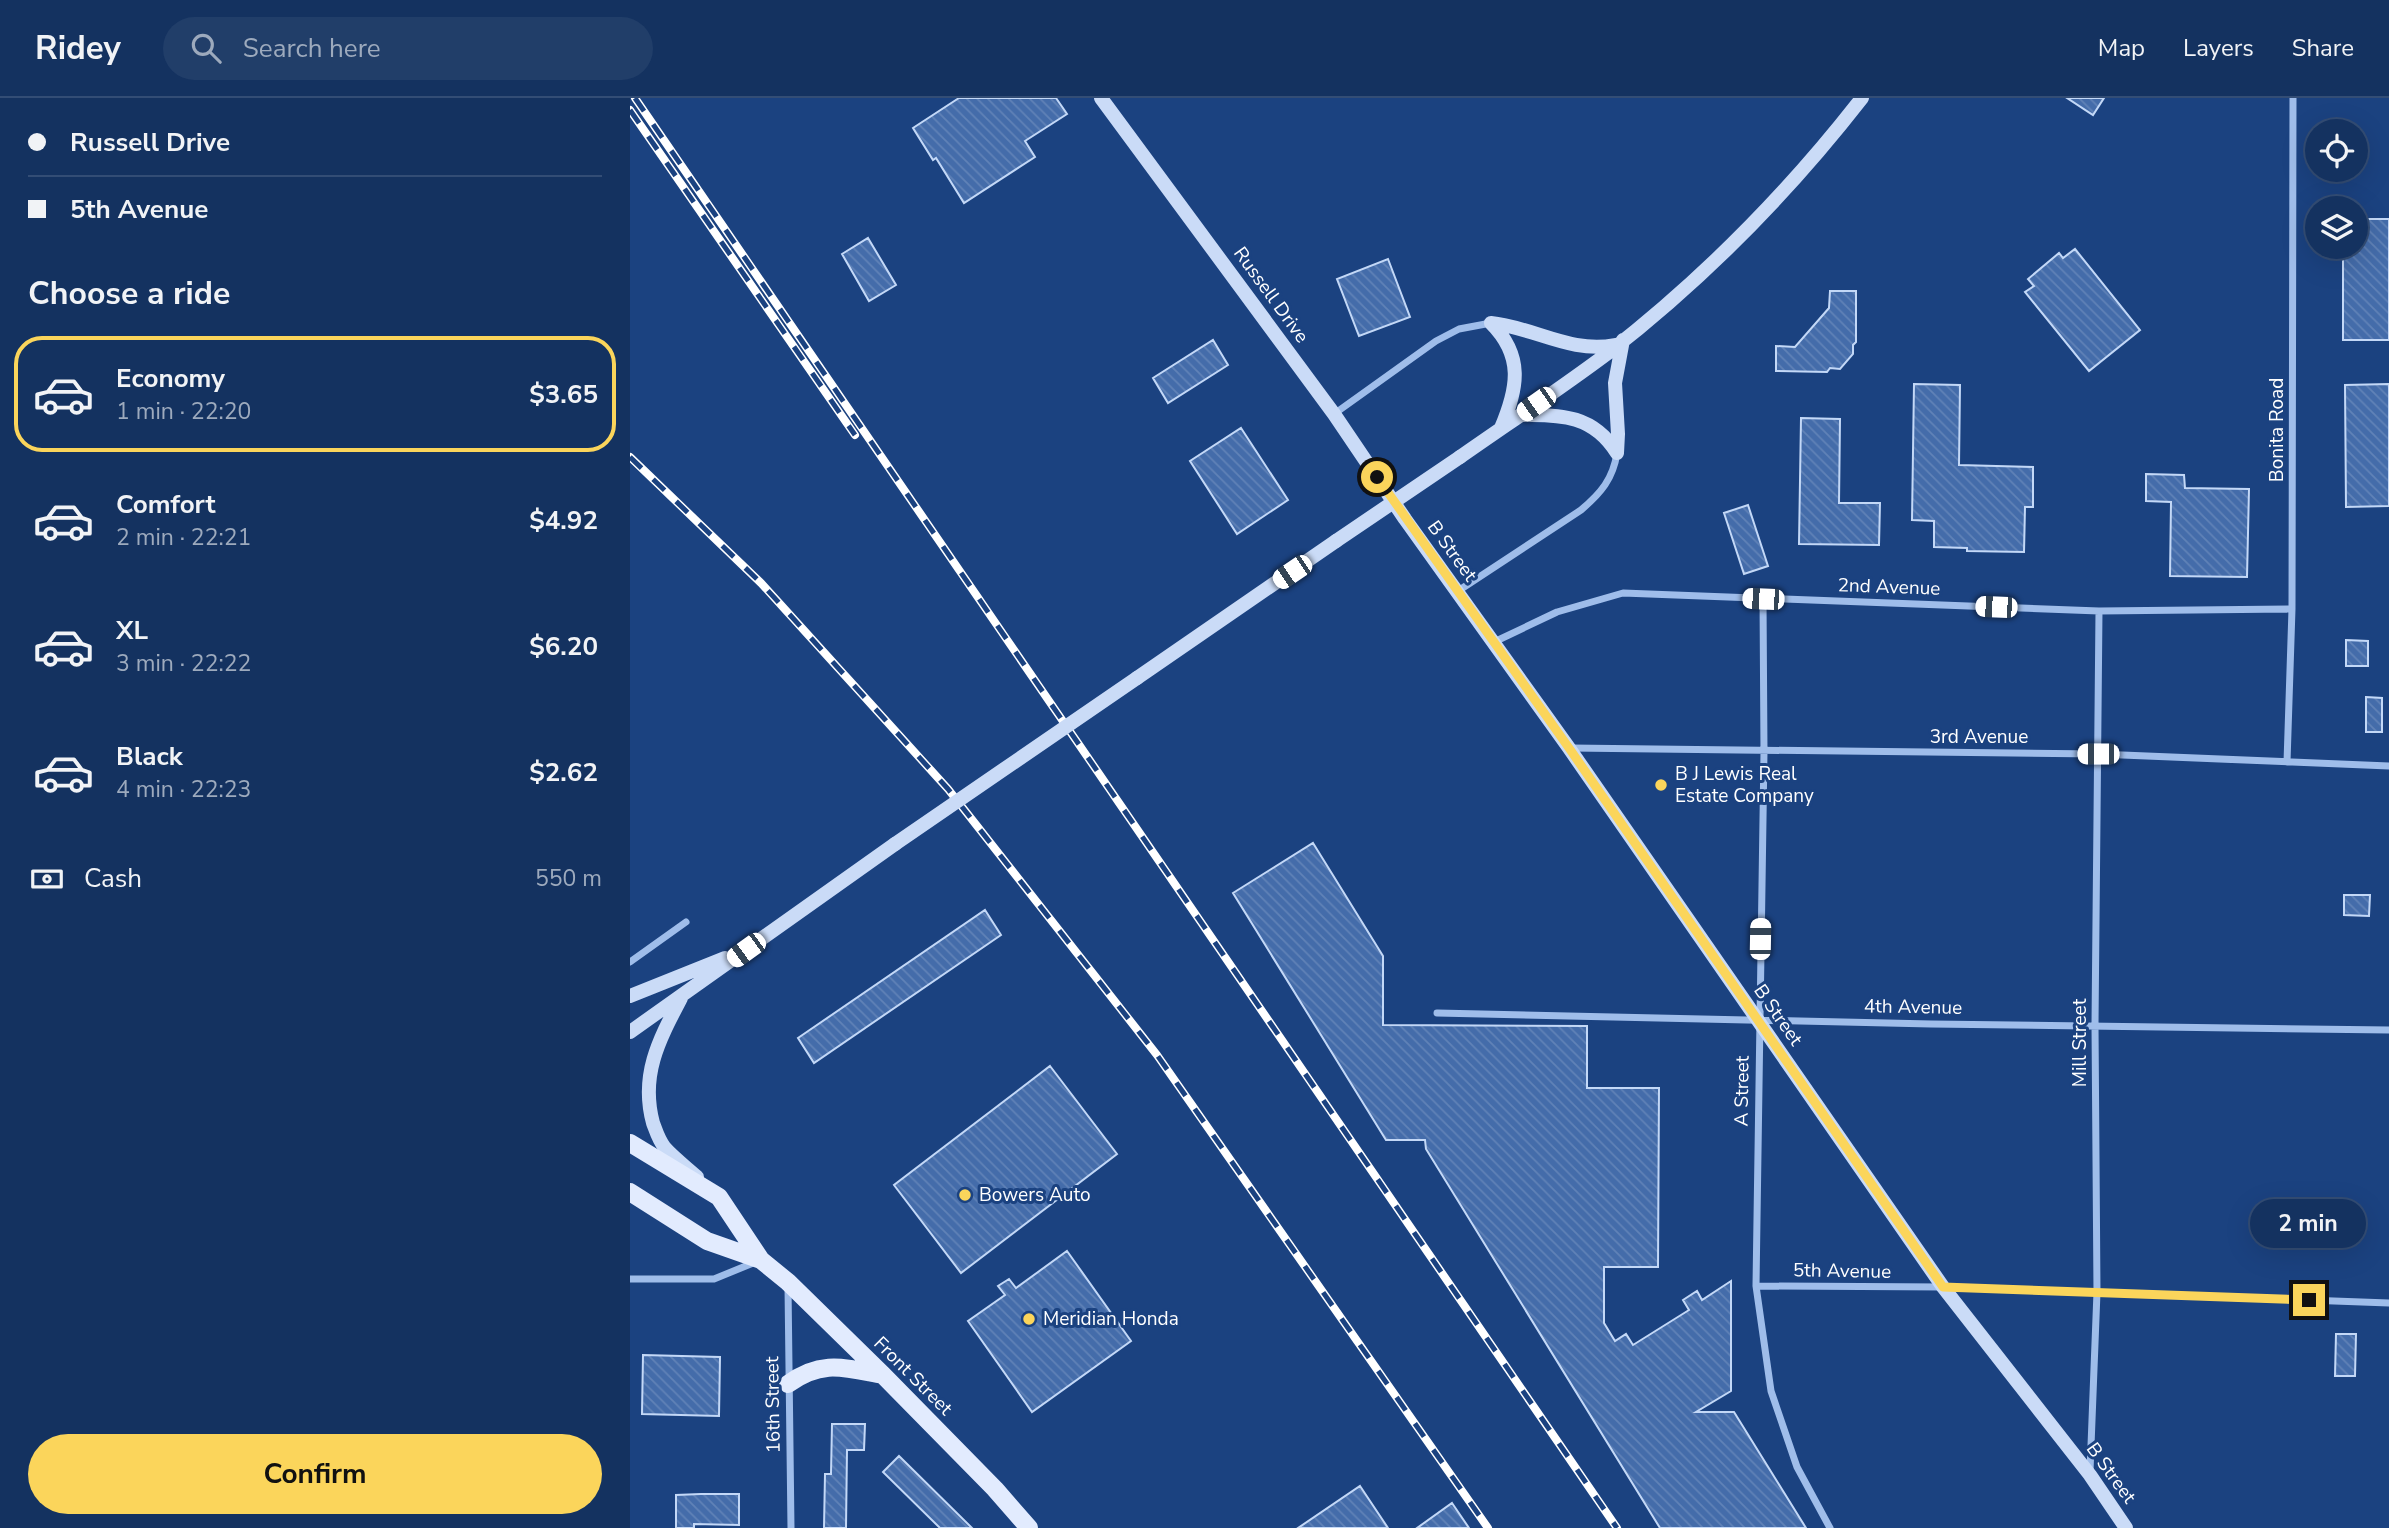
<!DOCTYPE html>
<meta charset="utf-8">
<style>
:root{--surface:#143260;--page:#213e69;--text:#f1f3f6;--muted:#9daabd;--line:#334d75;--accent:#fbd55b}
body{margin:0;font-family:"Nunito Sans",sans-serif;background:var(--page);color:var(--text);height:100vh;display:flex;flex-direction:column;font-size:26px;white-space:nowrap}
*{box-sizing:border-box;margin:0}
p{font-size:23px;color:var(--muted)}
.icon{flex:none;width:38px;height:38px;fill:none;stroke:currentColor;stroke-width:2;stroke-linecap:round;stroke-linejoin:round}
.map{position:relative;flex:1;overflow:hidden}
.sheet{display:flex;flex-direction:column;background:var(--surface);width:630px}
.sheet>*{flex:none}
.banner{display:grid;align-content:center;height:154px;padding:0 28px;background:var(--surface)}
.controls{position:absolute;left:1675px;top:21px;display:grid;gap:14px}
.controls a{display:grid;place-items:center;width:63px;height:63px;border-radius:50%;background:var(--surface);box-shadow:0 7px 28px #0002,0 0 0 2px var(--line);font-size:35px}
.end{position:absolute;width:32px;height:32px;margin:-16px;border:9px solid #fbd55b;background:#111;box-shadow:0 0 0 4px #111}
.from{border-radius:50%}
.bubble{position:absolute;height:49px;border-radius:24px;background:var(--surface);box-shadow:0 7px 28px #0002,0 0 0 2px var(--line);font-size:23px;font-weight:700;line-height:49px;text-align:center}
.car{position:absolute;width:21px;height:42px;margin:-21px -10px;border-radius:9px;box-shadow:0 0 5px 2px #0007;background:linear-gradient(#fff 24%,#345 0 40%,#fff 0 76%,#345 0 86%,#fff 0)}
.banner b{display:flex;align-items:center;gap:24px;height:66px;font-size:26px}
.banner b+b{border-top:2px solid var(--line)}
.banner i{width:18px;height:18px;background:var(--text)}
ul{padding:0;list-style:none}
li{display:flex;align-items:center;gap:21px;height:116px;margin:0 14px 10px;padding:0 14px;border:4px solid transparent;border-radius:28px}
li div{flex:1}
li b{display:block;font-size:26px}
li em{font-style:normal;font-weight:700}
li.active{border-color:var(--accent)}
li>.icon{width:63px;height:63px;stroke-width:1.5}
h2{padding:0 28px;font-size:32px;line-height:84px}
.pay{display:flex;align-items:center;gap:18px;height:77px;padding:0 28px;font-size:26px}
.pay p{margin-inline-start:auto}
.action{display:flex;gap:14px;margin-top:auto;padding:14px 28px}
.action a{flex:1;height:80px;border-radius:42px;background:var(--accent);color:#111;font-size:28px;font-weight:700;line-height:80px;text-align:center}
header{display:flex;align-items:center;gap:42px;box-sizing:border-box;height:98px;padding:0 35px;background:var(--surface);border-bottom:2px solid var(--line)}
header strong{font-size:33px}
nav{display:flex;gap:38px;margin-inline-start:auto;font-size:24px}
.search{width:490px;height:63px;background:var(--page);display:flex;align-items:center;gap:18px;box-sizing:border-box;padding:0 24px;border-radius:38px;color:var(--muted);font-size:26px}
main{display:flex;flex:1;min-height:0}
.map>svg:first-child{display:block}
.building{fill:url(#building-back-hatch);stroke:#c3d8f7;stroke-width:2}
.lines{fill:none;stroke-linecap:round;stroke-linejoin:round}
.street{stroke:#9fbdea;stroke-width:7}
.secondary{stroke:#cadbf7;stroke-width:14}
.primary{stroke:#e2ebfe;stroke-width:18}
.rail-casing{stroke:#fff;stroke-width:8}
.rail{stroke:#1b4280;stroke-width:5;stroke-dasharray:16;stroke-linecap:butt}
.secondary-bridge{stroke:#cadbf7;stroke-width:14}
.route{stroke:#fbd55b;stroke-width:9}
.poi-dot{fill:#fbd55b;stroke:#1b4280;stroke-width:2.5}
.labels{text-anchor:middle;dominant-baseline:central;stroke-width:6;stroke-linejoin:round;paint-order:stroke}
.street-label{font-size:19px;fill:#fff;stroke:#1b4280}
.poi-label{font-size:19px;fill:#fff;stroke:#1b4280;text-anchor:start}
</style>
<header>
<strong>Ridey</strong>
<div class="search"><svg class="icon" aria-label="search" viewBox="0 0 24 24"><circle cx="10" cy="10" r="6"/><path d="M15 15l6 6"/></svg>Search here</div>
<nav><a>Map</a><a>Layers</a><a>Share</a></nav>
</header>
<main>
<section class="sheet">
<div class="banner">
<b><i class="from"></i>Russell Drive</b>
<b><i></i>5th Avenue</b>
</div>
<h2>Choose a ride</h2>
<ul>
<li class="active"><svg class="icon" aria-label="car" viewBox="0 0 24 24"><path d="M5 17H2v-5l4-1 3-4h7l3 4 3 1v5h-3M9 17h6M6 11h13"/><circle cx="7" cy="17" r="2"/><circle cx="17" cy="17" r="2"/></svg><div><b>Economy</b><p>1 min · 22:20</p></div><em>$3.65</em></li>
<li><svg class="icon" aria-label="car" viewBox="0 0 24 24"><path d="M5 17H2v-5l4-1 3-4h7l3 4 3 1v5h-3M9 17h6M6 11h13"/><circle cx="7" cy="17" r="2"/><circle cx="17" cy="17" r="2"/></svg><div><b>Comfort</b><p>2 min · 22:21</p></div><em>$4.92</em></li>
<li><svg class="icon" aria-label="car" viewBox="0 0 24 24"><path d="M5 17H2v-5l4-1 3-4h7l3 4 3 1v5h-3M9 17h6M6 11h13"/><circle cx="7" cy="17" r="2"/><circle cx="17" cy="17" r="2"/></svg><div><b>XL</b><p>3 min · 22:22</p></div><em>$6.20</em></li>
<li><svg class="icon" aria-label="car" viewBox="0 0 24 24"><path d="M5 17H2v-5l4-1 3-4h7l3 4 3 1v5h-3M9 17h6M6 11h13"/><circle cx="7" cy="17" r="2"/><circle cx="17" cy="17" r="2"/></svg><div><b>Black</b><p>4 min · 22:23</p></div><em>$2.62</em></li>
</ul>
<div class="pay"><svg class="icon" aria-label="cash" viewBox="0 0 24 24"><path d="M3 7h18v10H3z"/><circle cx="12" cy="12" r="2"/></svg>Cash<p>550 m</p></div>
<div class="action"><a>Confirm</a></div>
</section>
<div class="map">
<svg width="1759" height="1430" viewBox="0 0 1759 1430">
<defs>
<pattern id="building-back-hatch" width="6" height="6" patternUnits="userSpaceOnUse" patternTransform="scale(1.75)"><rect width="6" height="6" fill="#446caa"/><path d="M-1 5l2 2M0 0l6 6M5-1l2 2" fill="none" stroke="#6082b7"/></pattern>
</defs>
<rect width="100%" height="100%" fill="#1b4280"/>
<path class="building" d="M 329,0 L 426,0 L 437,16 L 395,43 L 405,59 L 334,105 L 306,60 L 303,62 L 283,30 Z
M 1437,0 L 1474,0 L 1463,17 Z
M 1726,121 L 1759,121 L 1759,242 L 1713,242 L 1713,149 L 1726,149 Z
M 238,140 L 266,187 L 239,203 L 212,156 Z
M 1445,151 L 1510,232 L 1459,273 L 1395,194 L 1404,188 L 1398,181 L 1429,155 L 1433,160 Z
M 758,161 L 780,219 L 729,238 L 707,181 Z
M 1200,193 L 1226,193 L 1226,244 L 1223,247 L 1223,256 L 1210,271 L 1200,270 L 1197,274 L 1146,273 L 1146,248 L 1165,249 L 1199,210 Z
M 583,242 L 598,267 L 538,305 L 523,280 Z
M 1284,286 L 1330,287 L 1329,367 L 1403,369 L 1403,409 L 1395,409 L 1394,454 L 1337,453 L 1337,450 L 1304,449 L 1304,423 L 1282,422 Z
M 1759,286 L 1759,408 L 1716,409 L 1715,287 Z
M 1171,320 L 1210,321 L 1209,405 L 1250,405 L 1249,447 L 1169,446 Z
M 611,330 L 658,402 L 607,436 L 560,363 Z
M 1516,376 L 1554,377 L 1555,390 L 1619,391 L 1617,479 L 1540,478 L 1541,404 L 1516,403 Z
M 1118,407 L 1138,468 L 1114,476 L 1094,415 Z
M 1716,542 L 1738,543 L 1738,568 L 1716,568 Z
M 1736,599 L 1752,600 L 1752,634 L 1736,634 Z
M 683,745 L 753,858 L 753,927 L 957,928 L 957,990 L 1029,990 L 1028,1169 L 974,1169 L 974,1225 L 985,1243 L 996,1236 L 1003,1247 L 1059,1212 L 1053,1202 L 1067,1193 L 1072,1202 L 1101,1183 L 1101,1293 L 1066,1314 L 1104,1314 L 1176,1430 L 1030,1430 L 796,1051 L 795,1042 L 756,1042 L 603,795 Z
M 1714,797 L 1740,797 L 1739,818 L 1714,817 Z
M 355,812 L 371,837 L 184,965 L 168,940 Z
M 420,968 L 487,1056 L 331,1175 L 264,1087 Z
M 437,1153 L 501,1243 L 402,1314 L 338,1223 L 375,1197 L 368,1188 L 379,1181 L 386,1190 Z
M 1706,1236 L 1726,1236 L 1725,1278 L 1705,1278 Z
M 13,1257 L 90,1259 L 89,1318 L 12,1316 Z
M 202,1326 L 235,1326 L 234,1352 L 217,1352 L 216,1430 L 194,1430 L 195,1376 L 201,1376 Z
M 269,1358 L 342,1430 L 310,1430 L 253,1374 Z
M 730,1388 L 758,1430 L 668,1430 Z
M 71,1396 L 109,1396 L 109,1427 L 64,1426 L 64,1430 L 46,1430 L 46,1397 Z
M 822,1405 L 839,1430 L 787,1430 Z"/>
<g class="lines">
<path class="street" d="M 704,316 L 806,243 L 829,231 L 861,225
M 828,493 L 951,412 C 971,395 983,381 987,355
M 1133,501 L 1134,654 L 1126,1188 L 1141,1293 L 1167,1369 L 1200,1430
M 864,544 L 927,514 L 993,495 L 1469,513 L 1662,511
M 941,650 L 1468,656 L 1759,668
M 1657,664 L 1662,511 L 1663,0
M 0,864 L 56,824
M 807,915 L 1301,926 L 1759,932
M 0,1181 L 84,1181 L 128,1163
M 1126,1188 L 1313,1189 L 1759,1205
M 158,1189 L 161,1430
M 1460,1373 L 1467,1194 L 1465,927 L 1469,513"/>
<path class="secondary" d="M 471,0 L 704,316 L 775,421 L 939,650 L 1313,1189 L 1460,1377 L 1496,1430
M 861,225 C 903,229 941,256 985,247
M 861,225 C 894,258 888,290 871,330
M 892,317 C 932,316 964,318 987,355
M 987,355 L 988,336 L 985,285 L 993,242
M 830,359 C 880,324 930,291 978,255 C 1073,181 1158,95 1232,0
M 507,580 L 706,443
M 0,898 L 95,860
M 51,900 C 29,942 10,977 23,1025 C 26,1033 29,1043 35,1050 C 44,1060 57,1070 67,1079
M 0,934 L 265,746"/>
<path class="primary" d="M 0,1045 L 89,1099 L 131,1162 L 158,1184 L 253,1277 L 365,1391 L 399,1430
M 0,1094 L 77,1143 L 131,1162
M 158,1286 C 192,1261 215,1270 253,1277"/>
<g class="rail-casing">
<path id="rail" d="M 5,0 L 987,1430
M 0,12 L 225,337
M 0,359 L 131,485 L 318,691 L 527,957 L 858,1430"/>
</g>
<use href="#rail" class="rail"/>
<path class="secondary-bridge" d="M 706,443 L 830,359
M 265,746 L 507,580"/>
</g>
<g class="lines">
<path class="route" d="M 747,379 L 939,650 L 1313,1189 L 1679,1202"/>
</g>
<g class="poi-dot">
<circle cx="1031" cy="687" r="7"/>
<circle cx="335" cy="1097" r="7"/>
<circle cx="399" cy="1221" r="7"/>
</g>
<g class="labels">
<g class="street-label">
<text transform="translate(641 197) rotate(54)">Russell Drive</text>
<text transform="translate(1647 332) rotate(-90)">Bonita Road</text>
<text transform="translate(822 453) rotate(54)">B Street</text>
<text transform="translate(1259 489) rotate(2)">2nd Avenue</text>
<text x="1349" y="639">3rd Avenue</text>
<text transform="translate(1283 909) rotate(1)">4th Avenue</text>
<text transform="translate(1148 917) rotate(55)">B Street</text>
<text transform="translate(1450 945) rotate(-90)">Mill Street</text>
<text transform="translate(1112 993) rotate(-89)">A Street</text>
<text transform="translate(1212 1173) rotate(1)">5th Avenue</text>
<text transform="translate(283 1278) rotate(45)">Front Street</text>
<text transform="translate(143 1307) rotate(-91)">16th Street</text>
<text transform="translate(1481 1375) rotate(54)">B Street</text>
</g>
<g class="poi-label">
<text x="1045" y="676">B J Lewis Real<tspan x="1045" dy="22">Estate Company</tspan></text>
<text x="349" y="1097">Bowers Auto</text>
<text x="413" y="1221">Meridian Honda</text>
</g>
</g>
</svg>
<div class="controls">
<a><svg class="icon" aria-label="locate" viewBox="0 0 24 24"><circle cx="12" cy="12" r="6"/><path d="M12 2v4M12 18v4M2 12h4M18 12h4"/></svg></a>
<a><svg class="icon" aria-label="layers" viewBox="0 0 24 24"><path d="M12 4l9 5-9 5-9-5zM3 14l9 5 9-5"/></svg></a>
</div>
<i class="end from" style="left:747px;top:379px"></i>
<i class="end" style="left:1679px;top:1202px"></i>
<div class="bubble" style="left:1620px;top:1101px;width:116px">2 min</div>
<i class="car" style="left:906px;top:306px;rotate:235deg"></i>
<i class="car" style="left:662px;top:474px;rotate:236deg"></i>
<i class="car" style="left:1133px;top:501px;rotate:272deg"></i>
<i class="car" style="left:1366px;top:509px;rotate:272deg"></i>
<i class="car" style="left:1468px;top:656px;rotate:270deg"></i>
<i class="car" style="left:1130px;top:841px;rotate:1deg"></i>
<i class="car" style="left:116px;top:852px;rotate:234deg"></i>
</div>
</main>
